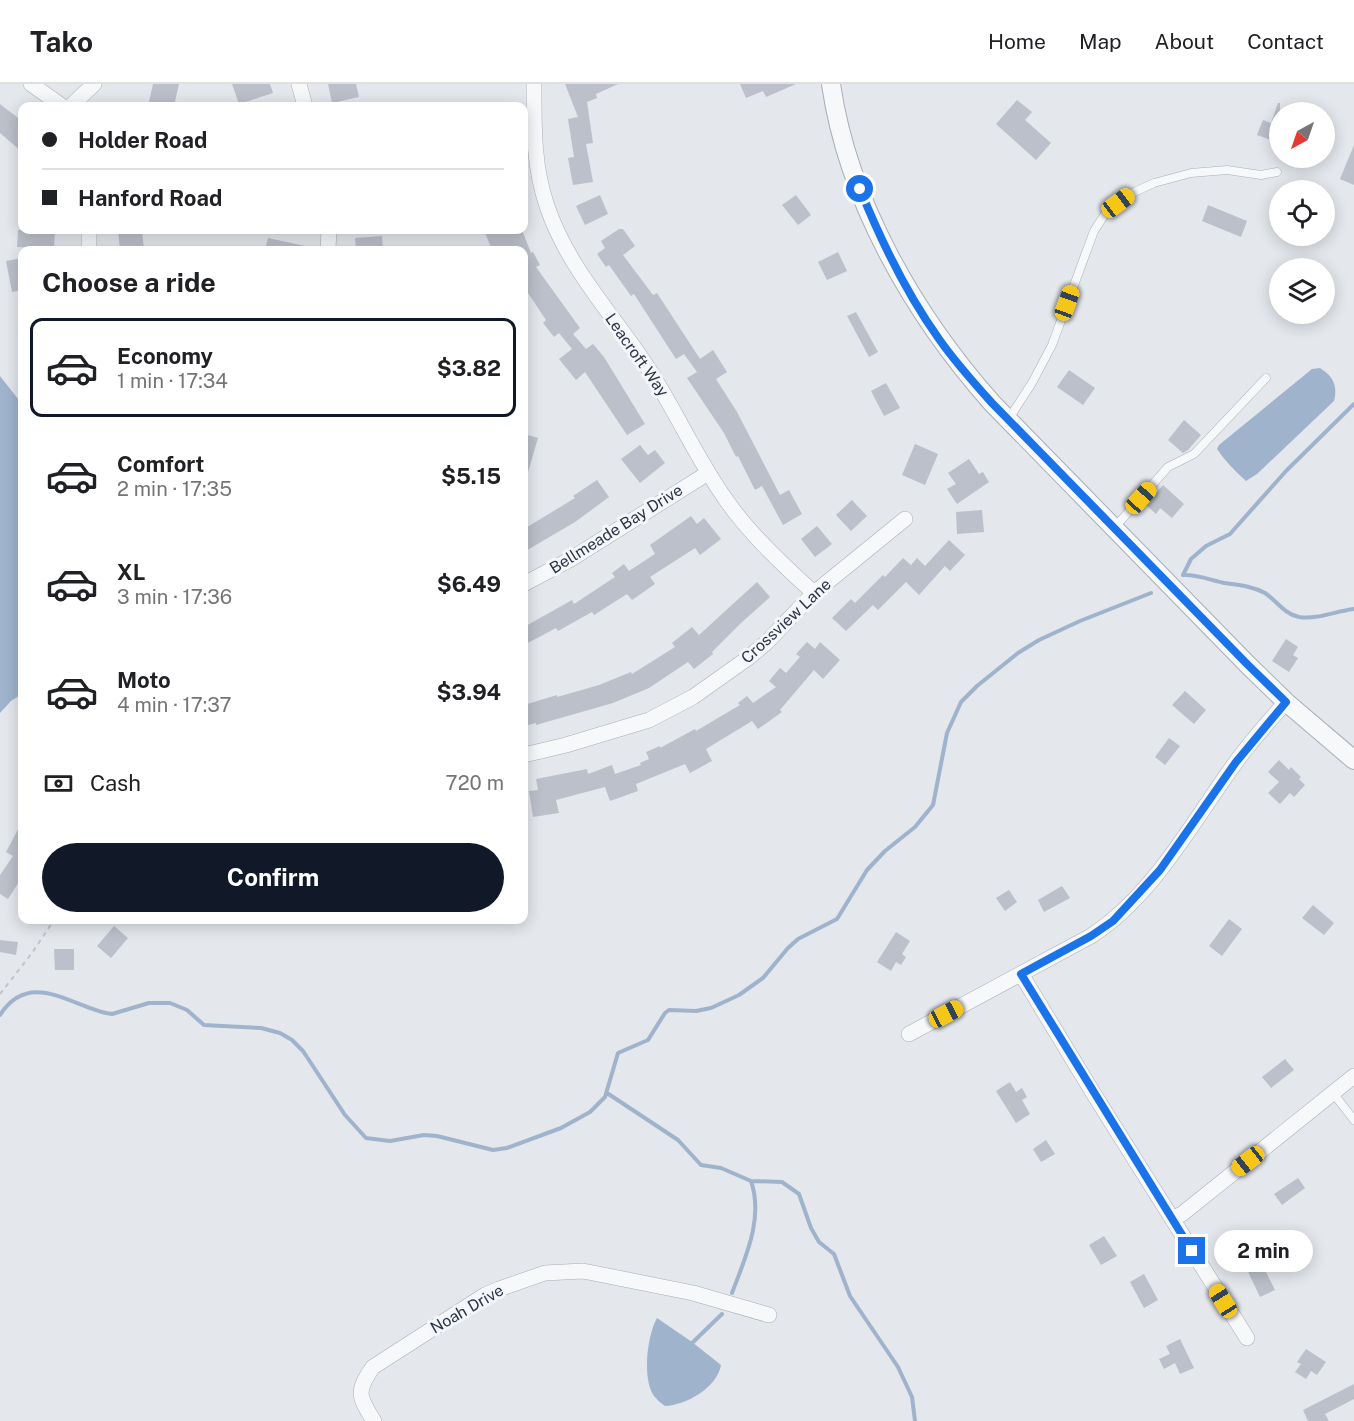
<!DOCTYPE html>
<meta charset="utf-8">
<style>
:root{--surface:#fff;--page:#f6f6f6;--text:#202124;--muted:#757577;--line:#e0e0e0;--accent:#111827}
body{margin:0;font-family:"Public Sans",sans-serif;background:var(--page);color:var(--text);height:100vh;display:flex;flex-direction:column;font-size:22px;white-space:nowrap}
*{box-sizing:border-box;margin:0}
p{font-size:20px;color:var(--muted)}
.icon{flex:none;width:33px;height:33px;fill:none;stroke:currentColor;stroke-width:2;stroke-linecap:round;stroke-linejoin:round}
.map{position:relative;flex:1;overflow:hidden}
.details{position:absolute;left:18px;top:162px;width:510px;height:678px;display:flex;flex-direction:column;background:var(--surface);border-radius:12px;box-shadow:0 3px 15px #0003}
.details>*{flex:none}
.top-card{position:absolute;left:18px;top:18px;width:510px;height:132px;border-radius:12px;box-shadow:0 3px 15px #0003;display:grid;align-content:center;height:132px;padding:0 24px;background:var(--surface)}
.needle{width:39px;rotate:220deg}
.fabs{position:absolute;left:1269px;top:18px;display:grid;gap:12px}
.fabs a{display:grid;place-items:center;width:66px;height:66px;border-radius:50%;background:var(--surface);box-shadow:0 3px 15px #0003;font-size:30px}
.end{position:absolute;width:27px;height:27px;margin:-14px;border:8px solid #1a73e8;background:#fff;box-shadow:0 0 0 3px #fff}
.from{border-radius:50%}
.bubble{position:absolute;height:42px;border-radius:21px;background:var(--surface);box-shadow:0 3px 15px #0003;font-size:20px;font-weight:700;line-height:42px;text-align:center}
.car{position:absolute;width:18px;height:36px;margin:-18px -9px;border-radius:8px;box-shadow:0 0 4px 2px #0007;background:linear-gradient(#f5c518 24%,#345 0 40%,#f5c518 0 76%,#345 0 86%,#f5c518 0)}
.top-card b{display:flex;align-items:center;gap:21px;height:57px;font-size:22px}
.top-card b+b{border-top:2px solid var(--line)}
.top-card i{width:15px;height:15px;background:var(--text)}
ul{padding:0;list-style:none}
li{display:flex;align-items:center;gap:18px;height:99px;margin:0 12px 9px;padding:0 12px;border:3px solid transparent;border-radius:12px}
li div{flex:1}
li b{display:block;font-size:22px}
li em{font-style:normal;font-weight:700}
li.current{border-color:var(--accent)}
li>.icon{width:54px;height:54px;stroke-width:1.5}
h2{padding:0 24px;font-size:27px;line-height:72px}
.pay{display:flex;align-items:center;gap:15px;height:66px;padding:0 24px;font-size:22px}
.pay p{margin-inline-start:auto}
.primary-button{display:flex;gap:12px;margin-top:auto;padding:12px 24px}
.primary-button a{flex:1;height:69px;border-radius:36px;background:var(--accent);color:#fff;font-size:24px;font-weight:700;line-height:69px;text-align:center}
header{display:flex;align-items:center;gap:36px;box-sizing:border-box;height:84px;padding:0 30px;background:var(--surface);border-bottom:2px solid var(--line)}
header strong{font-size:28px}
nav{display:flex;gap:33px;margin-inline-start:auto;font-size:21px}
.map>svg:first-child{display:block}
.water{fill:#9fb4cc}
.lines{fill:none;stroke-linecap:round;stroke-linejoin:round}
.stream{stroke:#9fb4cc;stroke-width:4}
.building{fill:#bbc0ca}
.service-casing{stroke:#a9aeb7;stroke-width:9}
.minor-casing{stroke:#a9aeb7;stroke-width:16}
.tertiary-casing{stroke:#a9aeb7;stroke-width:20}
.path{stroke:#c2c5cb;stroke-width:2;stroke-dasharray:4.5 4.5;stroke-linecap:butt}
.service{stroke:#f7f8fa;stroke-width:8}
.minor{stroke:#f7f8fa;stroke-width:15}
.tertiary{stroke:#f7f8fa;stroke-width:18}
.route{stroke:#1a73e8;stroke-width:8}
.labels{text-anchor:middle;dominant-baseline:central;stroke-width:6;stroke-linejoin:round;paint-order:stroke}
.street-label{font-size:16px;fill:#2b3445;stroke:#f4f6f9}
</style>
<header>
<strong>Tako</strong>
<nav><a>Home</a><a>Map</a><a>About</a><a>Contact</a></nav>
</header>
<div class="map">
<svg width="1354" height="1337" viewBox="0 0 1354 1337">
<rect width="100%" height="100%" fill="#e4e7ec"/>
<path class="water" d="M 1320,284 C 1333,292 1338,302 1334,317 L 1257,390 L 1246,397 C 1235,387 1225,377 1217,365 L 1219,361 L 1312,285 Z
M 0,292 L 22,320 L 22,610 L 11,617 L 0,629 Z
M 657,1234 L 692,1258 L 721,1281 C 717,1304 686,1321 665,1322 C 661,1319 657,1316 654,1312 C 642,1295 647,1252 657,1234 Z"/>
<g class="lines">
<path class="stream" d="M 1354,320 L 1286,387 L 1230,450 L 1206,462 L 1191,475 L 1183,491 C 1197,490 1210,496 1224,499 C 1238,501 1252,502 1265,509 C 1277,517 1284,530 1299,533 C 1316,536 1336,527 1354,525
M 0,931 C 29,886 68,920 106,929 L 112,930 L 149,919 L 170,919 L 187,926 L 204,941 L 261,944 L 280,949 L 292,956 L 303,967 L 345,1031 L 366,1054 L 390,1057 L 424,1051 L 437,1052 L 493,1066 L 507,1064 L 561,1044 L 590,1028 L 605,1013 L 618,969 L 648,956 L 665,929 L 669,926 L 696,927 L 711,924 L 739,911 L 763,894 L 788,864 L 798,855 L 837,835 L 867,786 L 885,767 L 915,743 L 933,721 L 947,649 L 961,618 L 977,602 L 1018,569 L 1039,556 L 1080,537 L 1151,509
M 607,1009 L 678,1056 L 701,1081 L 721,1084 L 751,1097 L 782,1098 L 799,1110 L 811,1144 L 819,1158 L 834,1170 L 850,1212 L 898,1283 L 912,1313 L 915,1337
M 732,1209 C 745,1174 764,1135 751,1097
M 690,1261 L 722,1230"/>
</g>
<path class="building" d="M 153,0 L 179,0 L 174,22 L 148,22 Z
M 232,0 L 270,0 L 273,9 L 239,20 Z
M 328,0 L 356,0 L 359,13 L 332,19 Z
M 565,0 L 618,0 L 596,10 L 597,14 L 587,18 L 593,59 L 586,60 L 593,98 L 573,101 L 568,74 L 574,73 L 568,35 L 578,33 Z
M 740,0 L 796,0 L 766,13 L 763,7 L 746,14 Z
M 1017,16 L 1032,28 L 1025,36 L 1051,59 L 1036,76 L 996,40 Z
M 1278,19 L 1280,19 L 1280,59 L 1257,51 L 1263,36 L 1271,39 Z
M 0,20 L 22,37 L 22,68 L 0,49 Z
M 1354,61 L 1354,101 L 1340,95 Z
M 600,111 L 608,130 L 585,141 L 576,122 Z
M 796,111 L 811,131 L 798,141 L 782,121 Z
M 1208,121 L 1247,137 L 1241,153 L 1202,137 Z
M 619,145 L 623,145 L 635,162 L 623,171 L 653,211 L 657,209 L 700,275 L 713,266 L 727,288 L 716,295 L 737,328 L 780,411 L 789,406 L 802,430 L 783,441 L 762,402 L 755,406 L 738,372 L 736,373 L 724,349 L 687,294 L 697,288 L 684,270 L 676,275 L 634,210 L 631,212 L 609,181 L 606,183 L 597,170 L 605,164 L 601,157 Z
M 18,146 L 55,146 L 54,164 L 17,163 Z
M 118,146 L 142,146 L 144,166 L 120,166 Z
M 484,146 L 522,146 L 531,169 L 533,168 L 540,181 L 536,183 L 580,244 L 573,250 L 586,265 L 593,260 L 604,273 L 645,340 L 627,351 L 585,288 L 576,296 L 559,275 L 572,265 L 559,249 L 554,253 L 543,239 L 546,236 L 524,203 L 524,166 L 492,166 Z
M 382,152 L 383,166 L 356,166 L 355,154 Z
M 268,154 L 305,162 L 305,166 L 265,166 Z
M 838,168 L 847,187 L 827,196 L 818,178 Z
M 22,174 L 22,206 L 12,208 L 6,177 Z
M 856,228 L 878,268 L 869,273 L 847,232 Z
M 1069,286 L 1095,304 L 1083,321 L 1057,303 Z
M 886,299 L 900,324 L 884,332 L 871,307 Z
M 1184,336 L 1201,351 L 1188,366 L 1183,369 L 1168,356 Z
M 524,350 L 538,354 L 526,395 L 524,394 Z
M 915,360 L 938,370 L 925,401 L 902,391 Z
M 640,361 L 648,371 L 655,366 L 665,379 L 640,399 L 621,375 Z
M 969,375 L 979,390 L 983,388 L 989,398 L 957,420 L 947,405 L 956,400 L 948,389 Z
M 597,396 L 609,413 L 575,438 L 524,468 L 524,445 L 575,414 L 573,412 Z
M 1163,401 L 1184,420 L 1172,434 L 1160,424 L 1156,430 L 1146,421 Z
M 852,416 L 867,432 L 851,447 L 836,431 Z
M 982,426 L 984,448 L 957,450 L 956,428 Z
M 691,432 L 697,440 L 704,434 L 721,455 L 700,471 L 695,464 L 650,493 L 655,500 L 632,516 L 627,510 L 594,531 L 592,528 L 558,547 L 556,544 L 524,561 L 524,543 L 572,516 L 574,520 L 615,493 L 612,489 L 624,480 L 629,487 L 655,470 L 650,461 Z
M 817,442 L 832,460 L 815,473 L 801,455 Z
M 949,456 L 965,471 L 950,487 L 945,482 L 919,511 L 906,498 L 878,526 L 873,521 L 846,547 L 832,534 L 851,515 L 855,519 L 883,491 L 885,493 L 903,474 L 911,481 L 917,474 L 925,482 Z
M 757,498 L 770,513 L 741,539 L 712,568 L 713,570 L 694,585 L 688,578 L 649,604 L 613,619 L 536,641 L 536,639 L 524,642 L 524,621 L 557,611 L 557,613 L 599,601 L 631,588 L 632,590 L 675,563 L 672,559 L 692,543 L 699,551 Z
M 1286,555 L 1298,563 L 1293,571 L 1298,574 L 1289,588 L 1272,577 Z
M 807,558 L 815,565 L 820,558 L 840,576 L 823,595 L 814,586 L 780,626 L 782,628 L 758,645 L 752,637 L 706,665 L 712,677 L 690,689 L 685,680 L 636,700 L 638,707 L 610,717 L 605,703 L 556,716 L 559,729 L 533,733 L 529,707 L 538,706 L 536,695 L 587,685 L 588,690 L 612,681 L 615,690 L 641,681 L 640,679 L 649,675 L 646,668 L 660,662 L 660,664 L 695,645 L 696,647 L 740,621 L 738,619 L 747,612 L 753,619 L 776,603 L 769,597 L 780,584 L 786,589 L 800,573 L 796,570 Z
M 1185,607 L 1206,626 L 1194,640 L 1172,621 Z
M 1169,654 L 1180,662 L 1165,681 L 1155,673 Z
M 1279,676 L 1289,686 L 1291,683 L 1301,693 L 1299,695 L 1305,701 L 1294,713 L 1290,709 L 1280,720 L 1268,709 L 1279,698 L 1268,688 Z
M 22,738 L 22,793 L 8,815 L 0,810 L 0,791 L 13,772 L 6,768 Z
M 1062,802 L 1070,814 L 1044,828 L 1038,816 Z
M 1009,806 L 1017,818 L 1005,827 L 996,814 Z
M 1313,821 L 1334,839 L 1324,851 L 1302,834 Z
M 1229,835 L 1242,845 L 1222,872 L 1209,862 Z
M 114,842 L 128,854 L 111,874 L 97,862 Z
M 896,848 L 910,857 L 902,870 L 906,873 L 901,881 L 896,878 L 891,887 L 877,878 Z
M 0,856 L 18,858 L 16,871 L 0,868 Z
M 54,865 L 74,865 L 74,886 L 55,886 Z
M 1285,975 L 1294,986 L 1271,1004 L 1262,993 Z
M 1010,998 L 1016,1008 L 1022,1004 L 1027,1013 L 1022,1016 L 1030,1030 L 1016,1039 L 996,1007 Z
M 1046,1056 L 1055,1070 L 1041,1078 L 1033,1065 Z
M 1298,1094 L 1305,1104 L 1282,1121 L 1274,1110 Z
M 1104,1152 L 1117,1172 L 1101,1181 L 1089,1161 Z
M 1267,1162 L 1273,1175 L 1262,1180 L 1275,1206 L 1260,1213 L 1242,1175 Z
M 1144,1190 L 1158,1216 L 1144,1224 L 1130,1198 Z
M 1180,1255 L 1194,1284 L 1180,1290 L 1175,1279 L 1164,1285 L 1159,1275 L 1170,1270 L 1166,1262 Z
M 1306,1265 L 1326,1278 L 1317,1291 L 1311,1287 L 1306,1295 L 1295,1288 L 1301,1280 L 1297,1278 Z
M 1354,1300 L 1354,1315 L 1325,1330 L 1329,1337 L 1308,1337 L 1303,1326 Z"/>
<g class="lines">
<g class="service-casing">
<path id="service" d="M 1008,336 L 1032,299 L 1052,261 L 1094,147 L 1107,127 L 1130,110 L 1154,99 L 1191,89 L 1227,86 L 1261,91 L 1277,88
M 1115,443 L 1168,383 L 1194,370 L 1266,294
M 1333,1009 L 1354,1036"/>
</g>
<g class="minor-casing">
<path id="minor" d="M 31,0 L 62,22
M 299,0 L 305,22
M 534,0 C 534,41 533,82 547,122 C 566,179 606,223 640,272 C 673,319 695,374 729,420 C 750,450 787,485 814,509
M 71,22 L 94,0
M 89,166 L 89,146
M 328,166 L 329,146
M 524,500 L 571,475 L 708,389
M 524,671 L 566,661 L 649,636 L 693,613 L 748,574 L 766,559 L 814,509 L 905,435
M 1021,890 L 1095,1012 L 1247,1254
M 909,950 L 1091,852 C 1155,810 1192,738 1236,678 C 1251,657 1269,637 1286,618
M 1172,1135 L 1182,1130 L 1354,992
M 374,1337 C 358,1312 356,1307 373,1283 L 485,1211 L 499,1205 L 545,1189 L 583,1187 L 693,1209 L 769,1231"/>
</g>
<g class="tertiary-casing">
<path id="tertiary" d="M 831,0 C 848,117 914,231 992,319 L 1248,581 L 1286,618 L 1354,676"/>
</g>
<path class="path" d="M 0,910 L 32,869 L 54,836"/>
<use href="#service" class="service"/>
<use href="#minor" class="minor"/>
<use href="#tertiary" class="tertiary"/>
</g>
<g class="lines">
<path class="route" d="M 860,105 C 881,157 906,209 939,255 C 955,278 973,298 992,319 L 1248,581 L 1286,618 L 1236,678 L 1160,786 L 1113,837 L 1091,852 L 1021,890 L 1192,1167"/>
</g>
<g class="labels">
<g class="street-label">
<text transform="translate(637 271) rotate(55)">Leacroft Way</text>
<text transform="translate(616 445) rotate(-32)">Bellmeade Bay Drive</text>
<text transform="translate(786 537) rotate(-43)">Crossview Lane</text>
<text transform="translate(467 1225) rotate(-30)">Noah Drive</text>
</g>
</g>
</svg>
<div class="fabs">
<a><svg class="needle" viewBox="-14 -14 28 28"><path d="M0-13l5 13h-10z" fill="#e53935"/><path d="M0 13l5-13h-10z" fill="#757577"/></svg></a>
<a><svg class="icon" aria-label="locate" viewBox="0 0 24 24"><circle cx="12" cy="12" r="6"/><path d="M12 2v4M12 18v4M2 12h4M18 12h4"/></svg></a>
<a><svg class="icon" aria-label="layers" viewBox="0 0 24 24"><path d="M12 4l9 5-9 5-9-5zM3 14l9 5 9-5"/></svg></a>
</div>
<i class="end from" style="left:860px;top:105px"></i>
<i class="end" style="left:1192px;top:1167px"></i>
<div class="bubble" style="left:1214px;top:1146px;width:99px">2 min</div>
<i class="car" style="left:1118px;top:119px;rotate:53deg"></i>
<i class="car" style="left:1067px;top:219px;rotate:20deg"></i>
<i class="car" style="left:1141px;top:414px;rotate:42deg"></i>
<i class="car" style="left:946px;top:930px;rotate:62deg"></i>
<i class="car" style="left:1248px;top:1077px;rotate:232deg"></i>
<i class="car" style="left:1223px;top:1217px;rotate:328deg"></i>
<div class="top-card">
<b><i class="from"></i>Holder Road</b>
<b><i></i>Hanford Road</b>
</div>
<section class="details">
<h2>Choose a ride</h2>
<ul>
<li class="current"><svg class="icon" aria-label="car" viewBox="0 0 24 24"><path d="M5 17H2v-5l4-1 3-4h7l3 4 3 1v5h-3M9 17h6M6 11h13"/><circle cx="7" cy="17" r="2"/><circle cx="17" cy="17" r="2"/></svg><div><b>Economy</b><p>1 min · 17:34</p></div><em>$3.82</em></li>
<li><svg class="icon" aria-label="car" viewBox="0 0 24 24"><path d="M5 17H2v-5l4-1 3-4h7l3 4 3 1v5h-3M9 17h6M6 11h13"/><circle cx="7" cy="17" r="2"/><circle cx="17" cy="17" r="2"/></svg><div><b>Comfort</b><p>2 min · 17:35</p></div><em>$5.15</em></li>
<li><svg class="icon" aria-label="car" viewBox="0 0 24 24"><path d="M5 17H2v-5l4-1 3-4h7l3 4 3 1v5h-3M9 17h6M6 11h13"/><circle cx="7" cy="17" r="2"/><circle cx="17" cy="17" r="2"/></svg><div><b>XL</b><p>3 min · 17:36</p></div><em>$6.49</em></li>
<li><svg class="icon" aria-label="car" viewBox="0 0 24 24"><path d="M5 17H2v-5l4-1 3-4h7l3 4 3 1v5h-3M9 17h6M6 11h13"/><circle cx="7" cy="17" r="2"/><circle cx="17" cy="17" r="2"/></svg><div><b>Moto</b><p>4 min · 17:37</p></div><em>$3.94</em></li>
</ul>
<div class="pay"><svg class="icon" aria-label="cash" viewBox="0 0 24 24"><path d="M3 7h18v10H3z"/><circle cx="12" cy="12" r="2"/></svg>Cash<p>720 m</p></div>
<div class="primary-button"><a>Confirm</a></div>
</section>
</div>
